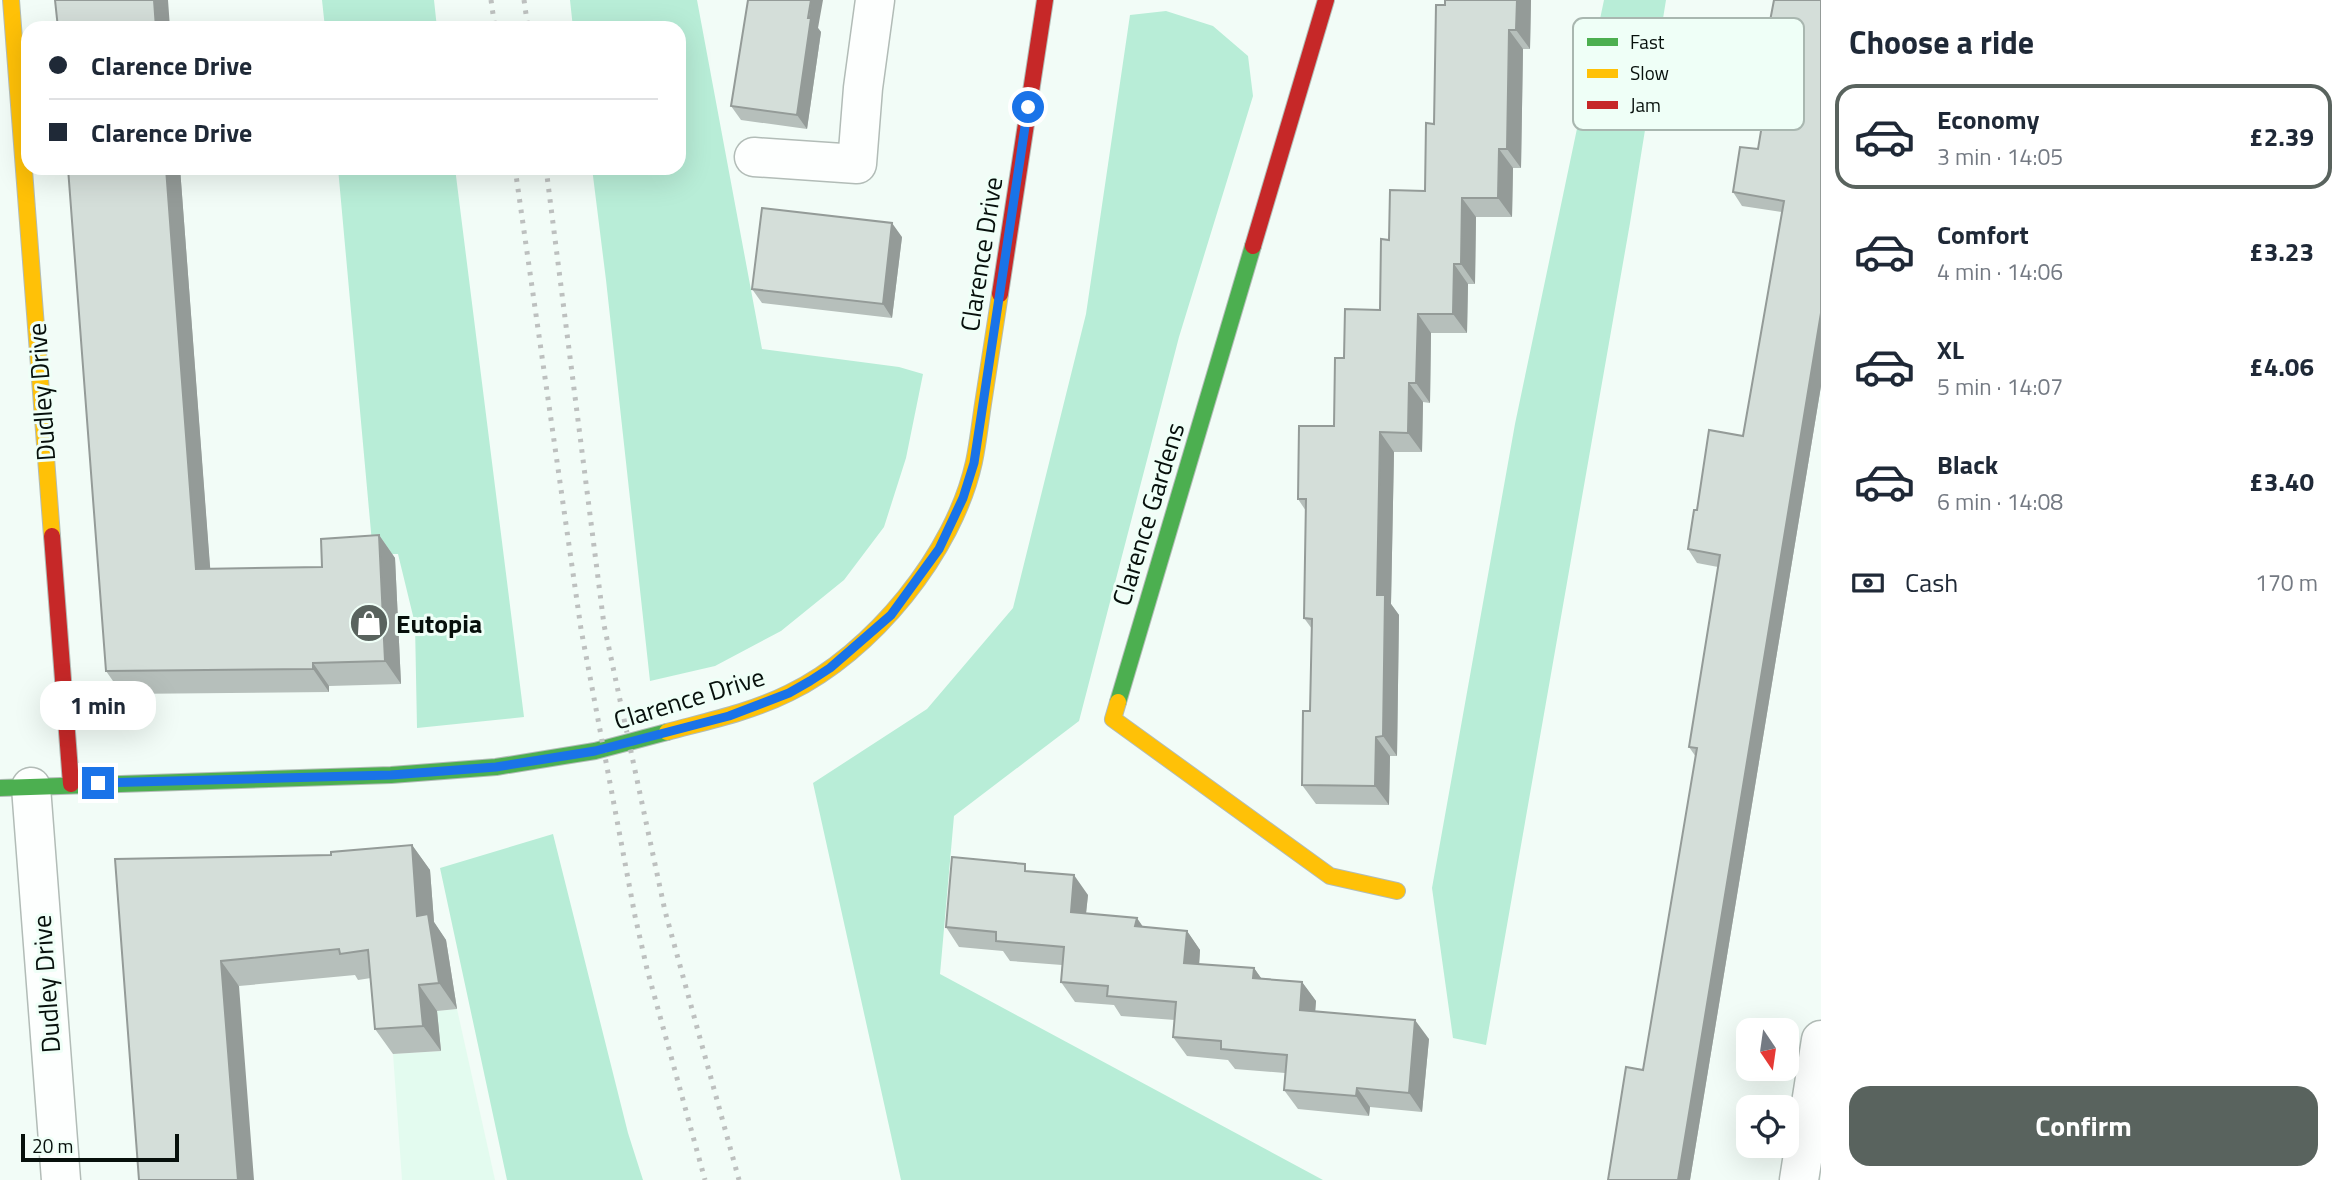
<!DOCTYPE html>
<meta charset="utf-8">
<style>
:root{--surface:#fff;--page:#f6f6f7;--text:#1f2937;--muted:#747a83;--line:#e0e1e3;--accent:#59635e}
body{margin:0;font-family:"Titillium Web",sans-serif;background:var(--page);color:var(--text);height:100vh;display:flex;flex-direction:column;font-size:26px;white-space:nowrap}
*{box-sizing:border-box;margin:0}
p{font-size:23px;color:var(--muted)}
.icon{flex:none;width:38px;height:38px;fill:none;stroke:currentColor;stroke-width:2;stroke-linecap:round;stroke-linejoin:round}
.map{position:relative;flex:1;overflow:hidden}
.sheet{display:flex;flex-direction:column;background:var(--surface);width:525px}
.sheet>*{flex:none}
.banner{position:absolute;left:21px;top:21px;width:665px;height:154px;border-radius:21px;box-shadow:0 7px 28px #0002;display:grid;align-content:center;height:154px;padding:0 28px;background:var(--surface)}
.needle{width:46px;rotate:167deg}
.controls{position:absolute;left:1736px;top:1018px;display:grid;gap:14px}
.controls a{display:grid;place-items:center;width:63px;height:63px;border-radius:14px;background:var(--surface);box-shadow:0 7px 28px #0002;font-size:35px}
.scale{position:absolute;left:21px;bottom:18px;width:158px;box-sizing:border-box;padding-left:7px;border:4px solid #07100c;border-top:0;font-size:19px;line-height:24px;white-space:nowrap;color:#07100c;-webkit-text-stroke:5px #effff7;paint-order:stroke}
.end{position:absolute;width:32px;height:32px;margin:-16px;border:9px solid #1a73e8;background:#fff;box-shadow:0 0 0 4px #fff}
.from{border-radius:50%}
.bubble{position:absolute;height:49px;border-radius:21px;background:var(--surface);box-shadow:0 7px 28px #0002;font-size:23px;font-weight:700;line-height:49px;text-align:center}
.banner b{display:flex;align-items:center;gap:24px;height:66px;font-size:26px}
.banner b+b{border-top:2px solid var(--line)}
.banner i{width:18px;height:18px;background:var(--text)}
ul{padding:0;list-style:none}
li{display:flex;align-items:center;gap:21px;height:105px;margin:0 14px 10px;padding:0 14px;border:4px solid transparent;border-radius:21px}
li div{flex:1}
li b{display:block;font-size:26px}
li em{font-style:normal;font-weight:700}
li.active{border-color:var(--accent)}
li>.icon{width:63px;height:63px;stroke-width:1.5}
h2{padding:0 28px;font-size:32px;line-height:84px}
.pay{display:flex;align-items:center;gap:18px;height:77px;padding:0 28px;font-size:26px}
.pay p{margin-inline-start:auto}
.cta{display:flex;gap:14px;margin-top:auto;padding:14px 28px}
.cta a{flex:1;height:80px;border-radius:21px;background:var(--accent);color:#fff;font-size:28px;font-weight:700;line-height:80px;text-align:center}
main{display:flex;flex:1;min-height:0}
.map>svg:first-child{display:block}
.built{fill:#e3fbef}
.green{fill:#b8edd7}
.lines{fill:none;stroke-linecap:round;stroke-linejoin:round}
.street-casing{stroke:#b2bcb7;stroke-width:41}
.fast-casing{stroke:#b2bcb7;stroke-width:18}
.slow-casing{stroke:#b2bcb7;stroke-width:18}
.jam-casing{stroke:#b2bcb7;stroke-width:18}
.street{stroke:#fdfffe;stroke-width:38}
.fast{stroke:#4caf50;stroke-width:16}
.slow{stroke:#ffc107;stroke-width:16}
.jam{stroke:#c62828;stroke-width:16}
.rail{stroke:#bdc0bf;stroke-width:5;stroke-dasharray:3.5 7;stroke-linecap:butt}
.wall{fill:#b6bfbb}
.shaded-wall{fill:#949b98}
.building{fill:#d4ded9;stroke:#949b98;stroke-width:2}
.route{stroke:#1a73e8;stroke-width:9}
.labels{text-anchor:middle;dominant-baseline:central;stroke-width:6;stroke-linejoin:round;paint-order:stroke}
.street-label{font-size:26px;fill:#07100c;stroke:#effff7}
.poi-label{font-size:26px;font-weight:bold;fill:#07100c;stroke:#effff7;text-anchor:start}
.key{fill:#effff7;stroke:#a9b7b0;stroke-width:2}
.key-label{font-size:19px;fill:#07100c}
</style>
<main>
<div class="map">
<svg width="1821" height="1180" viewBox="0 0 1821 1180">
<rect width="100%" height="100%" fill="#f2fcf7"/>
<path class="built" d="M 457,1009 L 495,1180 L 402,1180 L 393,1054 L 441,1051 L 437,1011 Z"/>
<path class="green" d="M 322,0 L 434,0 L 437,28 L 325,28 Z
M 570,0 L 697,0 L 762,349 L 899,367 L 923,374 L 906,458 L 884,527 L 844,580 L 781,631 L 715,666 L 650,681 L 606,280 L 592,168 L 679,168 L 679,28 L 573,28 Z
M 1604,0 L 1666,0 L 1630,223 L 1486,1045 L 1453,1038 L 1432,888 L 1515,424 Z
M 1166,11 L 1213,26 L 1248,56 L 1253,96 L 1179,337 L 1079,721 L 954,816 L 940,974 L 1323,1180 L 901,1180 L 813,783 L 927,709 L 1013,608 L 1086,314 L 1130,15 Z
M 338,168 L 455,168 L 524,717 L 417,728 L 415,624 L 398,554 L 373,554 Z
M 553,834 L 628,1133 L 643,1180 L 507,1180 L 440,868 Z"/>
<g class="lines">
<g class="street-casing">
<path id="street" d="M 754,157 L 857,164 L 863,88 L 875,0
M 31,787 L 61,1180
M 1799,1180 L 1821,1040"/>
</g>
<g class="fast-casing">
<path id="fast" d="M 1118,702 L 1253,246
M 0,788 L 391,775 L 496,767 L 595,751 L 667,732"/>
</g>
<g class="slow-casing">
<path id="slow" d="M 11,0 L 52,536
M 1118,702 L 1113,719 L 1330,876 L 1397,891
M 667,732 C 708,721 751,712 789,693 C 872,653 954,553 974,462 C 978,443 980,424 983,404 C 989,367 994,331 1000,294"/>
</g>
<g class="jam-casing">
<path id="jam" d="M 1253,246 L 1326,0
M 1000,294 L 1045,0
M 52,536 L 71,784"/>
</g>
<use href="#street" class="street"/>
<use href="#fast" class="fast"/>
<use href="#slow" class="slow"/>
<use href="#jam" class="jam"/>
<path class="rail" d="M 491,0 L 495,28
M 524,0 L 528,28
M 515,168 L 581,629 L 635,916 L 647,969 L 705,1180
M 546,168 L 604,625 L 665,911 L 739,1180"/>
</g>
<path class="wall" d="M 1531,0 L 1530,49 L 1523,49 L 1521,168 L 1513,168 L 1512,217 L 1476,217 L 1475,284 L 1468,284 L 1467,333 L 1431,333 L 1430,403 L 1423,402 L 1422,452 L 1394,452 L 1391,604 L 1399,615 L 1397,756 L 1390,756 L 1389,805 L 1316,804 L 1302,785 L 1310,711 L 1312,629 L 1304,618 L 1306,511 L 1298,499 L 1334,426 L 1344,358 L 1380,310 L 1389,240 L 1425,191 L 1434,124 L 1445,5 Z
M 1774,0 L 1821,0 L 1821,386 L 1690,1180 L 1608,1180 L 1626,1067 L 1643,1070 L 1696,757 L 1689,747 L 1718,567 L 1697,563 L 1688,549 L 1694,510 L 1697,510 L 1709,430 L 1743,436 L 1782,212 L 1742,206 L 1733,192 L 1740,147 L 1758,149 L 1777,32 L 1770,21 Z
M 818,28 L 821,32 L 807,129 L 741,120 L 731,106 Z
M 68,168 L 180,168 L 210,569 L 322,567 L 379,535 L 395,558 L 401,684 L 329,686 L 329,692 L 122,694 L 106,671 Z
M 902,237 L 892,318 L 762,303 L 752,289 Z
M 412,845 L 430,870 L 434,922 L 446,940 L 457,1009 L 437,1011 L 441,1051 L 393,1054 L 375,1029 L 371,978 L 358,980 L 355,975 L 239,986 L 115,859 L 331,855 Z
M 1031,872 L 1088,895 L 1086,913 L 1143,927 L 1187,931 L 1200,950 L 1199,964 L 1254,968 L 1261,978 L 1302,982 L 1316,1001 L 1315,1011 L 1429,1039 L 1422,1112 L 1370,1107 L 1369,1116 L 1298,1109 L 1284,1090 L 1285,1073 L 1235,1069 L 1228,1060 L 1187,1056 L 1173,1037 L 1175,1020 L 1121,1016 L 1114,1005 L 1075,1002 L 1061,982 L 1062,965 L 1010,961 L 1003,951 L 959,947 L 946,927 Z"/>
<path class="shaded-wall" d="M 154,0 L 168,0 L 170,28 L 156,28 Z
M 811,0 L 823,0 L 818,28 L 821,32 L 807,129 L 797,115 Z
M 1517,0 L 1531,0 L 1530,49 L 1516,30 Z
M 1509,30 L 1523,49 L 1521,168 L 1507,149 Z
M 1499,149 L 1513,168 L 1512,217 L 1498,198 Z
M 166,168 L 180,168 L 212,592 L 196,569 Z
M 1462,198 L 1476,217 L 1475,284 L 1461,264 Z
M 892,223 L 902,237 L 892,318 L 883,304 Z
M 1454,264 L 1468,284 L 1467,333 L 1453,314 Z
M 1821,313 L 1821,386 L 1690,1180 L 1678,1180 Z
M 1418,314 L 1431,333 L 1430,403 L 1416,383 Z
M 1409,383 L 1423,402 L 1422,452 L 1408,433 Z
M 1380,432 L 1394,452 L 1391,604 L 1399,615 L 1397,756 L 1383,736 L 1377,595 Z
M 379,535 L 395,558 L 401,684 L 385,661 Z
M 313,663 L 329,686 L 329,692 L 313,669 Z
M 1376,737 L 1390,756 L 1389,805 L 1375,786 Z
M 412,845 L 430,870 L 434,922 L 446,940 L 457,1009 L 439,983 L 417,916 Z
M 1074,875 L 1088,895 L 1084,932 L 1071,912 Z
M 1137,918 L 1150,937 L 1135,926 Z
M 1187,931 L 1200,950 L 1198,982 L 1184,963 Z
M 221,961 L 239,986 L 254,1180 L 238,1180 Z
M 1254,968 L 1268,988 L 1253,978 Z
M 1302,982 L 1316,1001 L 1314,1029 L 1300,1010 Z
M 419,985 L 437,1011 L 441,1051 L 423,1026 Z
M 1415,1020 L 1429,1039 L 1422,1112 L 1409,1093 Z
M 1357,1088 L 1370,1107 L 1369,1116 L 1356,1096 Z"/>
<path class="building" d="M 55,0 L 154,0 L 156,28 L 58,28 Z
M 748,0 L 811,0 L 808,18 L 811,18 L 797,115 L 731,106 Z
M 1445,0 L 1517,0 L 1516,30 L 1509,30 L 1507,149 L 1499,149 L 1498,198 L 1462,198 L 1461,264 L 1454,264 L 1453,314 L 1418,314 L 1416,383 L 1409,383 L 1408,433 L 1380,432 L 1377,595 L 1385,595 L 1383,736 L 1376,737 L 1375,786 L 1302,785 L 1303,711 L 1310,711 L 1312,619 L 1304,618 L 1306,499 L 1298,499 L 1299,426 L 1334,426 L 1335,358 L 1344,358 L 1345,309 L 1380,310 L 1381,239 L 1389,240 L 1390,190 L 1425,191 L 1426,123 L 1434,124 L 1436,5 L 1445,5 Z
M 1774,0 L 1821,0 L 1821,313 L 1678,1180 L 1608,1180 L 1626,1067 L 1643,1070 L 1697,748 L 1689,747 L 1720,555 L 1688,549 L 1694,510 L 1697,510 L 1709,430 L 1743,436 L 1784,201 L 1733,192 L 1740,147 L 1758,149 L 1779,23 L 1770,21 Z
M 68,168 L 166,168 L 196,569 L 322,567 L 321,539 L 379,535 L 385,661 L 313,663 L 313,669 L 106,671 Z
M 762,208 L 892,223 L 883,304 L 752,289 Z
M 412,845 L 417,916 L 428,914 L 439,983 L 419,985 L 423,1026 L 375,1029 L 368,950 L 340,954 L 339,949 L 221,961 L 238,1180 L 139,1180 L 115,859 L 331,855 L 331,852 Z
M 952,857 L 1025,864 L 1025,871 L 1074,875 L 1071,912 L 1137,918 L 1135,926 L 1187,931 L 1184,963 L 1254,968 L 1253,978 L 1302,982 L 1300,1010 L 1415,1020 L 1409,1093 L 1357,1088 L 1356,1096 L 1284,1090 L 1287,1055 L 1221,1049 L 1221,1041 L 1173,1037 L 1176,1002 L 1107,996 L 1108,986 L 1061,982 L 1064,947 L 996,941 L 996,932 L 946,927 Z"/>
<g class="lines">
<path class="route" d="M 98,783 L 391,775 L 496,767 L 595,751 L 729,716 L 789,693 L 810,681 L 830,668 L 891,615 L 939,549 L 963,498 L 974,463 L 1028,107"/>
</g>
<defs>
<g id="shop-disc" transform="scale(2.0125)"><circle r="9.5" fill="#59635e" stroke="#effff7"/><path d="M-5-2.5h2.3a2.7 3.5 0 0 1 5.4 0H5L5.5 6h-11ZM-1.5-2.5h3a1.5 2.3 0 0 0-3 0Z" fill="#fff"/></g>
</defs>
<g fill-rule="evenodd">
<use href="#shop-disc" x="369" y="623"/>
</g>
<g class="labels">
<g class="street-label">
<text transform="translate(981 254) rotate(-81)">Clarence Drive</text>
<text transform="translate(41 392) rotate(-94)">Dudley Drive</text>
<text transform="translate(1148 514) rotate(-73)">Clarence Gardens</text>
<text transform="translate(689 698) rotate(-17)">Clarence Drive</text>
<text transform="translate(46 984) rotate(-94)">Dudley Drive</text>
</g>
<g class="poi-label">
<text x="396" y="623">Eutopia</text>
</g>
</g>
<rect x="1573" y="18" width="231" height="112" rx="10" class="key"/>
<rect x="1587" y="38" width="31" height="8" fill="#4caf50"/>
<rect x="1587" y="69" width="31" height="9" fill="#ffc107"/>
<rect x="1587" y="101" width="31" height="8" fill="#c62828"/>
<g class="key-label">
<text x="1630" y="49">Fast</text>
<text x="1630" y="80">Slow</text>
<text x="1630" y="112">Jam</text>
</g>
</svg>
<div class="controls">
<a><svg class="needle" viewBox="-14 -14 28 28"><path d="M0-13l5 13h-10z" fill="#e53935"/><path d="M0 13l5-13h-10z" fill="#747a83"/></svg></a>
<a><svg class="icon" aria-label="locate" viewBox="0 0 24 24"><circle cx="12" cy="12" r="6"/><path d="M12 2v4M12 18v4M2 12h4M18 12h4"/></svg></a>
</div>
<div class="scale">20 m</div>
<i class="end from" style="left:1028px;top:107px"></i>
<i class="end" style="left:98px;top:783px"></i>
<div class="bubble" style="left:40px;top:681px;width:116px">1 min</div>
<div class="banner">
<b><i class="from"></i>Clarence Drive</b>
<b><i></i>Clarence Drive</b>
</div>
</div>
<section class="sheet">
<h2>Choose a ride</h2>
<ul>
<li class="active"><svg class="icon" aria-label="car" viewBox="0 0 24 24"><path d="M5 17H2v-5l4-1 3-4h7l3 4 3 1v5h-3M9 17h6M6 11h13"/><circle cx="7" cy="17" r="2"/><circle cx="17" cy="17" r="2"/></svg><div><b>Economy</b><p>3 min · 14:05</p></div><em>£2.39</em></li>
<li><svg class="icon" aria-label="car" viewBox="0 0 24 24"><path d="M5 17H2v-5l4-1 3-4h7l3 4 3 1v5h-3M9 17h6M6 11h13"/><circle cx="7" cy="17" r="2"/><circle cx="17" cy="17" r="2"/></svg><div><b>Comfort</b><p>4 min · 14:06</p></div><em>£3.23</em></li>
<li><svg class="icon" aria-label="car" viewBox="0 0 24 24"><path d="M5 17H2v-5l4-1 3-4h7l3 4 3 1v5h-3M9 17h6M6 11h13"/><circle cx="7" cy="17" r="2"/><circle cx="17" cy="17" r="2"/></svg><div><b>XL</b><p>5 min · 14:07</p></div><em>£4.06</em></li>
<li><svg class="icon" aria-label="car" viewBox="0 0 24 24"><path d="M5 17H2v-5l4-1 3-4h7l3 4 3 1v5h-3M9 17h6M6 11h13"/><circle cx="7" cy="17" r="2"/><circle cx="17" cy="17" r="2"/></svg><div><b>Black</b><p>6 min · 14:08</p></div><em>£3.40</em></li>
</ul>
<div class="pay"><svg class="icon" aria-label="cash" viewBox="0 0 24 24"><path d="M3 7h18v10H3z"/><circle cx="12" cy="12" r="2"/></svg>Cash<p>170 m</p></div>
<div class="cta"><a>Confirm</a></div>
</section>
</main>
